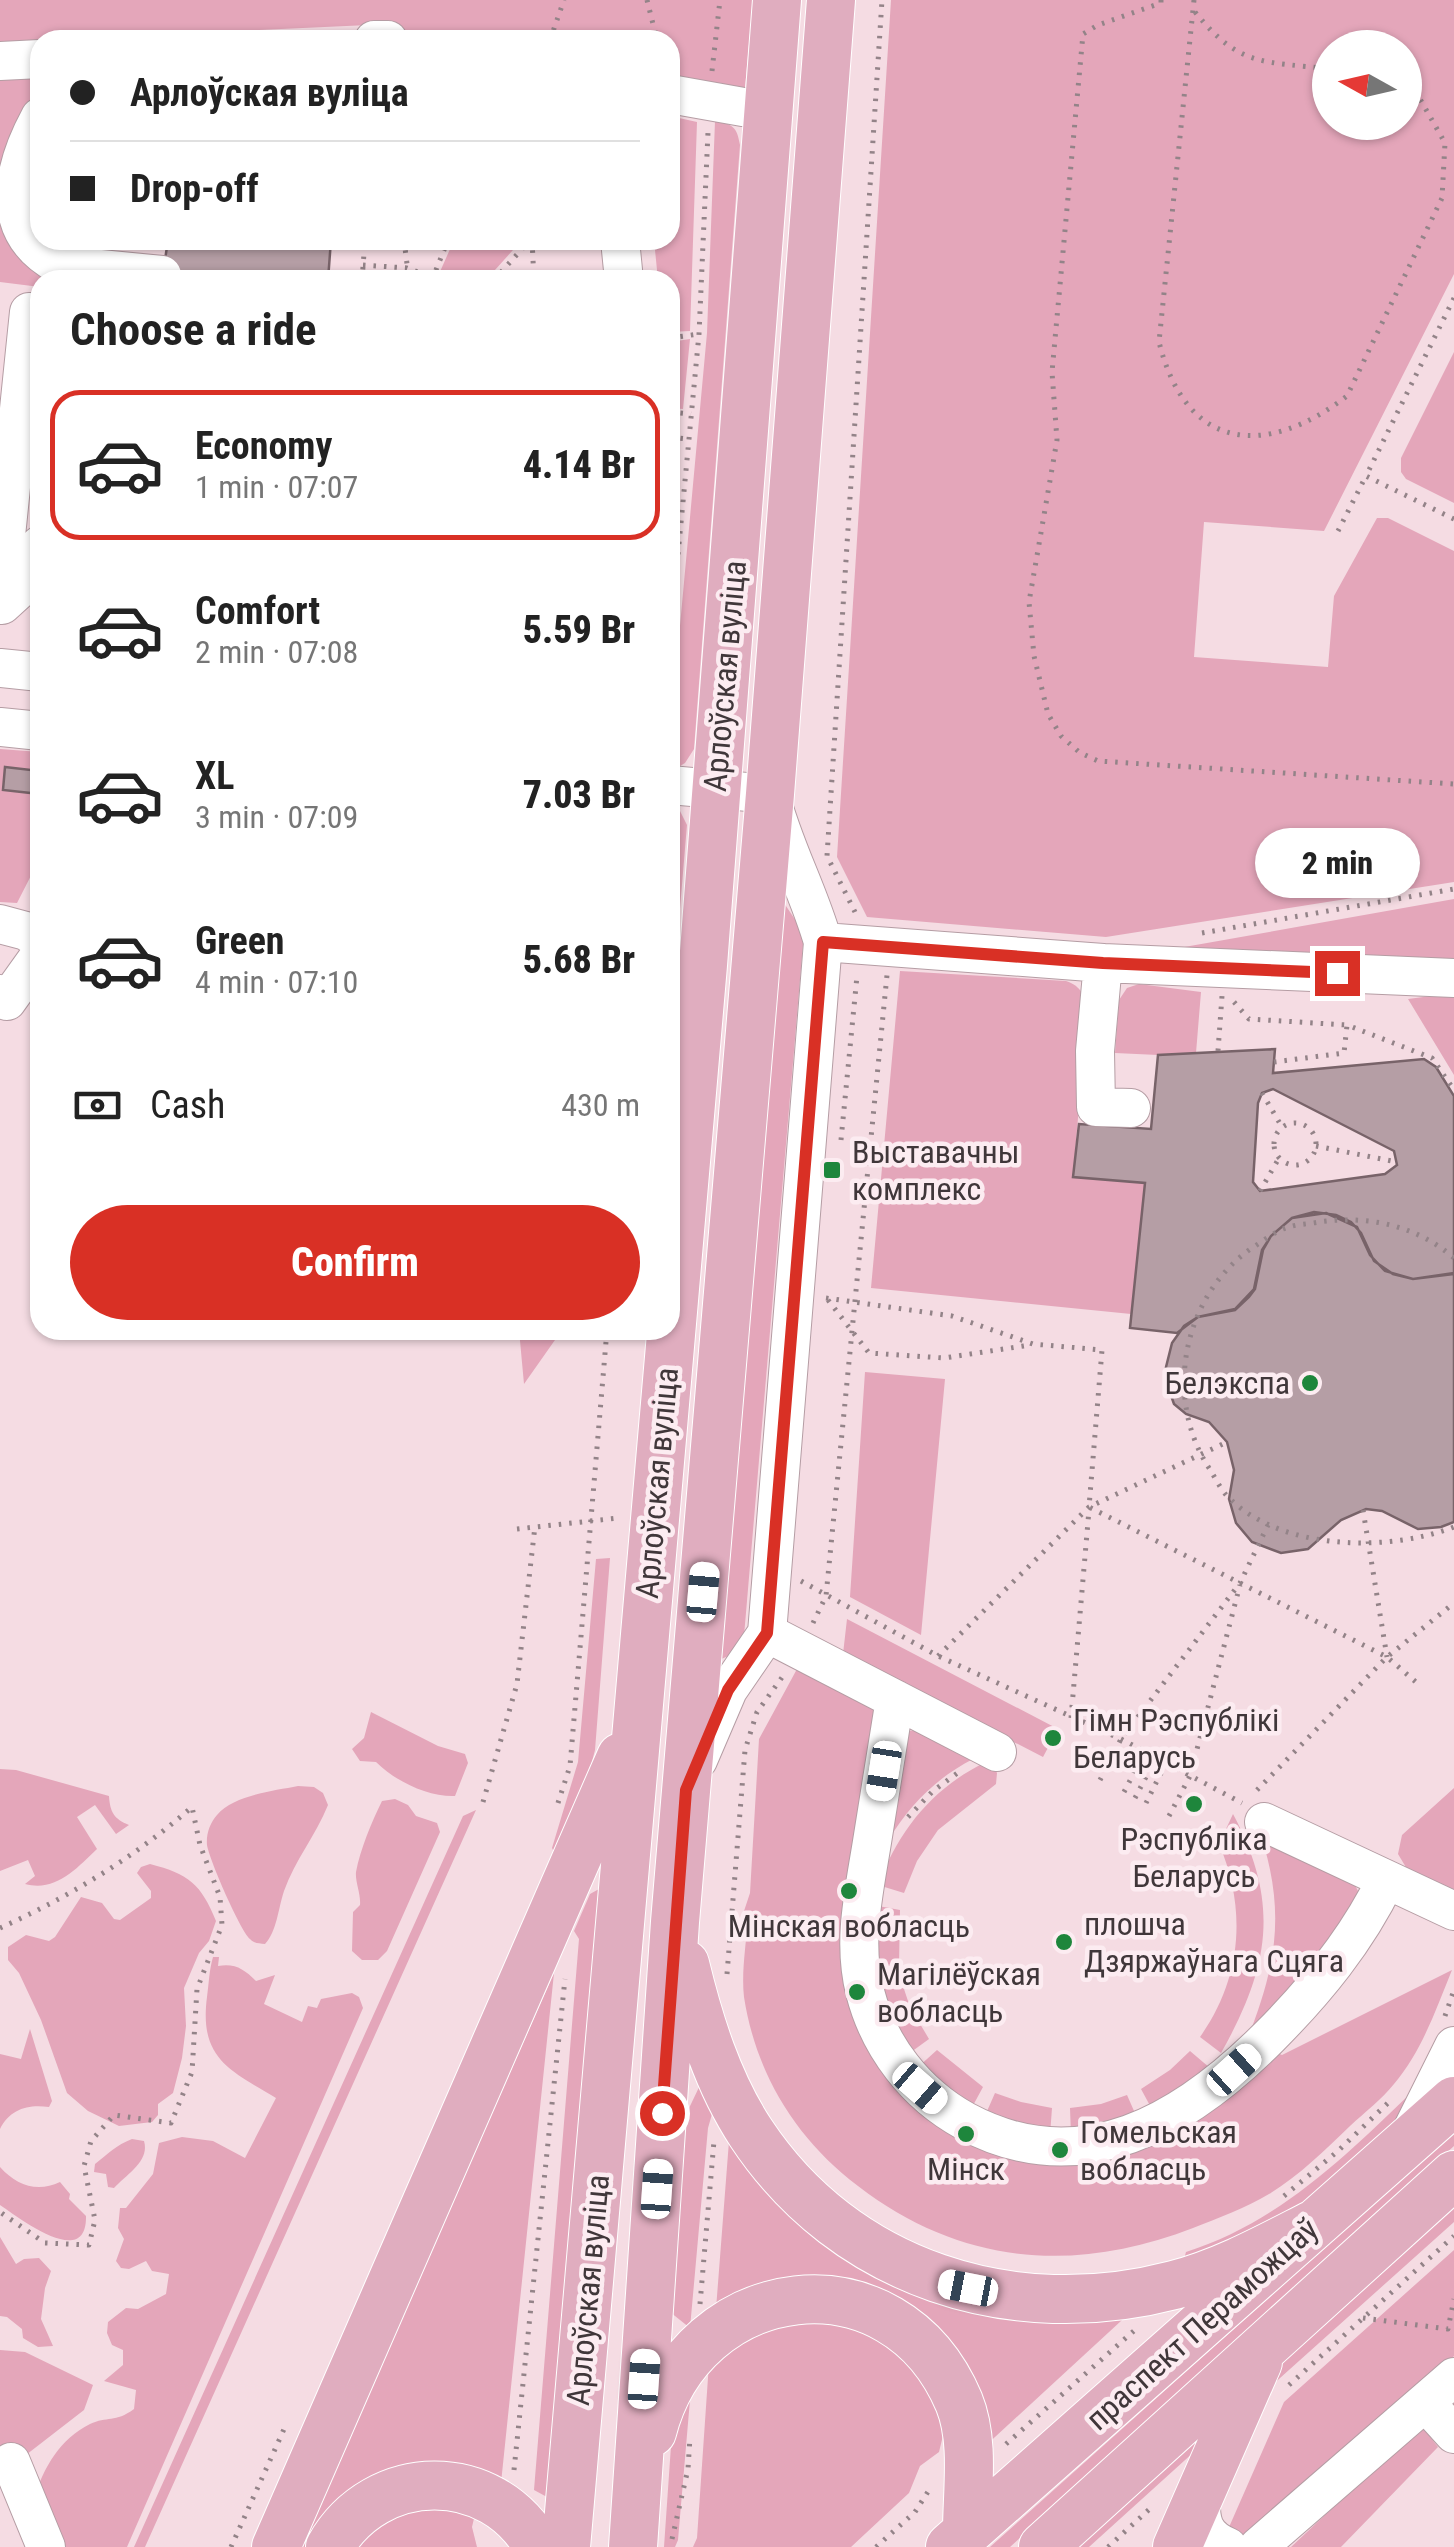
<!DOCTYPE html>
<meta charset="utf-8">
<style>
:root{--surface:#fff;--page:#f2f2f2;--text:#222;--muted:#767676;--line:#e0e0e0;--accent:#d93025}
body{margin:0;font-family:"Roboto Condensed",sans-serif;background:var(--page);color:var(--text);height:100vh;display:flex;flex-direction:column;font-size:38px;white-space:nowrap}
*{box-sizing:border-box;margin:0}
p{font-size:32px;color:var(--muted)}
.icon{flex:none;width:55px;height:55px;fill:none;stroke:currentColor;stroke-width:2;stroke-linecap:round;stroke-linejoin:round}
.map{position:relative;flex:1;overflow:hidden}
.details{position:absolute;left:30px;top:270px;width:650px;height:1070px;display:flex;flex-direction:column;background:var(--surface);border-radius:30px;box-shadow:0 2px 8px #0004}
.details>*{flex:none}
.guide{position:absolute;left:30px;top:30px;width:650px;height:220px;border-radius:30px;box-shadow:0 2px 8px #0004;display:grid;align-content:center;height:220px;padding:0 40px;background:var(--surface)}
.needle{width:65px;rotate:278deg}
.controls{position:absolute;left:1312px;top:30px;display:grid;gap:20px}
.controls a{display:grid;place-items:center;width:110px;height:110px;border-radius:50%;background:var(--surface);box-shadow:0 2px 8px #0004;font-size:50px}
.end{position:absolute;width:45px;height:45px;margin:-22px;border:12px solid #d93025;background:#fff;box-shadow:0 0 0 5px #fff}
.from{border-radius:50%}
.bubble{position:absolute;height:70px;border-radius:35px;background:var(--surface);box-shadow:0 2px 8px #0004;font-size:32px;font-weight:800;line-height:70px;text-align:center}
.car{position:absolute;width:30px;height:60px;margin:-30px -15px;border-radius:12px;box-shadow:0 0 8px 2px #0007;background:linear-gradient(#fff 24%,#345 0 40%,#fff 0 76%,#345 0 86%,#fff 0)}
.guide b{display:flex;align-items:center;gap:35px;height:95px;font-size:38px}
.guide b+b{border-top:2px solid var(--line)}
.guide i{width:25px;height:25px;background:var(--text)}
ul{padding:0;list-style:none}
li{display:flex;align-items:center;gap:30px;height:150px;margin:0 20px 15px;padding:0 20px;border:5px solid transparent;border-radius:30px}
li div{flex:1}
li b{display:block;font-size:38px}
li em{font-style:normal;font-weight:800}
li.active{border-color:var(--accent)}
li>.icon{width:90px;height:90px;stroke-width:1.5}
h2{padding:0 40px;font-size:45px;line-height:120px}
.pay{display:flex;align-items:center;gap:25px;height:110px;padding:0 40px;font-size:38px}
.pay p{margin-inline-start:auto}
.action{display:flex;gap:20px;margin-top:auto;padding:20px 40px}
.action a{flex:1;height:115px;border-radius:60px;background:var(--accent);color:#fff;font-size:40px;font-weight:800;line-height:115px;text-align:center}
.map>svg:first-child{display:block}
.green{fill:#e4a6ba;fill-rule:evenodd}
.building{fill:#b59ea5;stroke:#786369;stroke-width:2.5;fill-rule:evenodd}
.lines{fill:none;stroke-linecap:round;stroke-linejoin:round}
.minor-casing{stroke:#b59da4;stroke-width:40}
.major-casing{stroke:#fff;stroke-width:50}
.path{stroke:#938388;stroke-width:5;stroke-dasharray:2.5 8;stroke-linecap:butt}
.minor{stroke:#fff;stroke-width:38}
.major{stroke:#e0adbf;stroke-width:48}
.route{stroke:#d93025;stroke-width:12}
.poi-dot{fill:#1e863c;stroke:#fcecf1;stroke-width:4}
.labels{text-anchor:middle;dominant-baseline:central;stroke-width:9;stroke-linejoin:round;paint-order:stroke}
.street-label{font-size:32px;fill:#40373a;stroke:#fcecf1}
.poi-label{font-size:32px;fill:#40373a;stroke:#fcecf1;text-anchor:start}
</style>
<div class="map">
<svg width="1454" height="2547" viewBox="0 0 1454 2547">
<rect width="100%" height="100%" fill="#f5dce3"/>
<path class="green" d="M 0,0 L 753,0 L 745,88 L 670,76 L 670,40 L 456,40 L 368,25 L 40,40 L 40,94 L 11,144 L 0,184 Z
M 891,0 L 1454,0 L 1454,274 L 1324,531 L 1204,522 L 1194,657 L 1328,667 L 1334,596 L 1377,518 L 1388,518 L 1454,551 L 1454,882 L 1106,937 L 867,917 L 837,857 ZM 1330,48 L 1405,48 L 1405,122 L 1330,122 Z
M 670,116 L 697,122 L 690,331 L 670,332 L 670,280 L 658,280 L 654,240 L 670,240 Z
M 715,121 C 733,124 737,127 740,145 L 694,749 L 685,763 L 670,772 L 670,734 L 707,333 Z
M 0,219 C 18,267 34,264 79,280 L 40,280 L 40,287 L 0,282 Z
M 454,240 L 522,240 L 486,280 L 447,280 L 439,274 Z
M 690,339 L 683,409 L 670,408 L 670,342 Z
M 1454,352 L 1454,503 L 1406,479 L 1401,472 L 1401,458 Z
M 0,749 L 40,752 L 40,858 L 17,903 L 0,902 Z
M 670,803 L 677,805 L 687,825 L 670,1028 Z
M 1454,899 L 1454,960 L 1173,949 Z
M 782,900 L 804,933 L 744,1636 L 733,1654 L 719,1660 Z
M 900,971 L 1066,981 C 1082,986 1085,997 1087,1012 L 1073,1177 L 1145,1183 L 1131,1314 L 871,1288 Z
M 1139,984 L 1201,992 L 1196,1053 L 1158,1055 L 1115,1053 L 1119,1000 L 1127,988 Z
M 1454,993 L 1454,1075 L 1408,999 Z
M 519,1330 L 562,1330 L 524,1384 Z
M 865,1372 L 945,1379 L 921,1635 L 850,1597 Z
M 610,1558 L 595,1750 L 577,1819 L 560,1864 L 552,1848 L 578,1762 L 596,1559 Z
M 847,1619 L 1058,1729 L 1043,1757 L 843,1654 Z
M 797,1669 L 880,1712 L 857,2020 L 1050,2164 C 1159,2163 1199,2123 1273,2051 L 1282,2055 L 1452,1970 C 1436,2009 1422,2051 1394,2084 C 1382,2099 1365,2112 1350,2126 C 1325,2150 1299,2176 1269,2194 C 1246,2208 1218,2218 1193,2228 C 1074,2274 961,2265 858,2186 C 796,2139 756,2074 744,1997 C 741,1971 747,1940 748,1914 L 744,1911 L 750,1893 L 759,1739 Z
M 371,1712 L 438,1746 L 465,1754 L 468,1763 L 455,1796 C 428,1797 395,1781 376,1762 L 360,1761 L 352,1749 L 364,1738 Z
M 918,1730 L 973,1759 C 936,1778 910,1805 889,1839 L 908,1731 Z
M 990,1760 L 997,1773 L 996,1784 L 938,1830 L 917,1861 L 904,1893 L 878,1885 C 900,1828 934,1786 990,1760 Z
M 0,1769 L 16,1770 L 109,1796 C 110,1812 114,1819 129,1825 L 116,1834 L 95,1805 L 77,1817 L 97,1849 C 76,1869 56,1892 25,1884 L 35,1876 L 28,1860 L 0,1871 Z
M 298,1786 L 314,1787 L 323,1793 L 328,1805 C 316,1835 295,1860 284,1891 C 278,1909 277,1931 265,1944 C 259,1943 255,1944 250,1939 C 240,1930 209,1859 207,1845 C 206,1834 210,1823 217,1815 C 234,1795 273,1791 298,1786 Z
M 1454,1788 L 1454,1893 L 1407,1869 L 1398,1854 L 1402,1835 Z
M 395,1799 L 408,1805 L 416,1816 L 437,1823 L 440,1832 L 387,1951 L 378,1960 L 362,1960 L 352,1951 L 353,1912 L 360,1905 C 361,1894 355,1882 356,1872 C 360,1850 372,1821 382,1801 Z
M 476,1810 L 145,2547 L 134,2547 L 463,1816 Z
M 1233,1814 C 1281,1904 1269,1968 1221,2053 L 1200,2037 C 1242,1978 1247,1909 1219,1844 Z
M 1261,1835 L 1355,1885 L 1359,1893 L 1338,1937 L 1251,2030 C 1278,1958 1284,1909 1261,1835 Z
M 150,1864 C 189,1874 201,1884 216,1921 L 209,1941 L 199,1953 L 184,1988 L 186,2026 L 182,2058 L 173,2093 L 158,2104 L 158,2115 L 152,2122 L 119,2126 L 88,2111 L 67,2093 L 41,2020 L 19,1973 L 8,1960 L 8,1947 L 26,1935 L 49,1941 L 55,1937 L 81,1897 L 102,1903 L 114,1919 L 120,1920 L 151,1898 L 151,1891 L 137,1873 L 141,1867 Z
M 599,1889 L 547,2497 L 534,2490 L 579,1939 L 574,1931 L 590,1894 Z
M 873,1905 L 900,1910 L 899,1966 L 872,1970 Z
M 213,1957 L 219,1957 L 218,1966 C 235,1963 244,1969 256,1981 L 275,1975 L 264,2004 L 302,2022 L 308,2006 L 317,2008 L 321,1999 L 352,1993 L 359,1997 L 363,2008 L 127,2547 L 60,2547 L 34,2498 C 44,2467 60,2439 90,2424 C 107,2416 115,2423 134,2409 L 136,2390 L 104,2381 L 123,2365 L 123,2350 L 112,2345 L 107,2333 L 108,2322 L 126,2308 L 138,2309 L 166,2294 L 169,2274 L 152,2271 L 146,2261 L 129,2269 L 121,2268 L 116,2261 L 124,2239 L 118,2228 L 120,2208 L 126,2208 L 153,2174 L 159,2143 L 182,2137 L 213,2141 L 245,2158 L 276,2098 C 229,2070 199,2058 207,1997 C 209,1983 209,1971 213,1957 Z
M 554,1973 L 501,2483 L 404,2468 L 351,2490 L 321,2525 L 311,2547 L 300,2547 Z
M 902,1983 L 910,2007 L 929,2039 L 907,2055 L 876,1990 Z
M 30,2029 L 52,2101 L 49,2107 C 28,2104 10,2109 0,2129 L 0,2054 L 21,2059 Z
M 937,2050 L 983,2087 L 970,2111 L 917,2068 Z
M 1190,2051 L 1210,2068 L 1154,2113 L 1141,2089 L 1170,2070 Z
M 702,2081 L 714,2107 L 708,2128 L 690,2328 L 665,2308 L 680,2127 Z
M 1414,2090 L 1386,2137 L 1281,2223 L 1182,2266 L 1186,2252 C 1278,2223 1346,2156 1414,2090 Z
M 995,2093 L 1021,2102 L 1052,2108 L 1050,2135 L 984,2118 Z
M 1127,2095 L 1138,2120 L 1071,2135 L 1070,2108 L 1101,2104 Z
M 1454,2132 L 1454,2146 L 1010,2547 L 990,2547 Z
M 132,2139 L 144,2141 C 150,2161 127,2174 114,2188 L 108,2187 L 106,2174 L 94,2172 L 95,2164 C 108,2154 116,2145 132,2139 Z
M 729,2141 L 796,2219 L 1134,2309 L 982,2449 L 906,2313 L 716,2309 Z
M 0,2167 C 16,2185 37,2193 60,2182 L 70,2194 L 69,2199 L 86,2216 C 87,2271 18,2217 0,2205 Z
M 1454,2207 L 1454,2222 L 1251,2404 L 1274,2372 L 1295,2351 Z
M 0,2237 L 16,2264 L 24,2259 L 39,2258 L 51,2271 L 45,2288 L 41,2319 L 53,2346 L 38,2347 L 23,2338 L 22,2329 L 7,2317 L 0,2316 Z
M 1454,2250 L 1454,2356 L 1251,2540 L 1226,2534 L 1284,2402 Z
M 807,2314 L 879,2329 L 948,2415 L 939,2452 L 920,2466 L 909,2493 L 851,2547 L 693,2547 L 697,2538 L 709,2363 L 721,2351 Z
M 0,2350 L 25,2352 L 93,2385 L 84,2410 L 22,2458 L 0,2451 Z
M 691,2388 L 678,2540 L 675,2547 L 664,2547 L 673,2417 Z
M 1207,2424 L 1195,2451 L 1089,2547 L 1071,2547 Z
M 1421,2425 L 1438,2447 L 1341,2547 L 1291,2547 Z
M 432,2504 L 476,2510 L 472,2527 L 477,2547 L 353,2547 L 366,2530 Z"/>
<path class="building" d="M 168,240 L 239,240 L 246,247 L 252,240 L 331,240 L 328,280 L 162,280 Z
M 5,767 L 40,771 L 40,794 L 3,790 Z
M 1275,1049 L 1273,1073 L 1424,1059 L 1436,1067 L 1454,1096 L 1454,1273 L 1413,1279 L 1393,1274 L 1374,1261 L 1361,1233 L 1351,1222 L 1336,1215 L 1314,1212 L 1292,1218 L 1271,1236 L 1262,1250 L 1254,1289 L 1235,1309 L 1198,1317 L 1177,1333 L 1130,1328 L 1145,1183 L 1073,1177 L 1079,1124 L 1151,1129 L 1158,1055 ZM 1273,1089 L 1394,1151 L 1397,1165 L 1385,1174 L 1260,1191 L 1253,1182 L 1258,1103 L 1262,1093 Z
M 1326,1213 L 1357,1227 L 1370,1255 L 1385,1271 L 1413,1279 L 1454,1274 L 1454,1522 L 1441,1527 L 1418,1529 L 1382,1511 L 1366,1509 L 1341,1520 L 1308,1549 L 1281,1553 L 1252,1542 L 1236,1523 L 1229,1499 L 1234,1470 L 1227,1442 L 1209,1422 L 1186,1414 L 1174,1404 L 1168,1387 L 1166,1367 L 1172,1343 L 1184,1326 L 1198,1317 L 1235,1310 L 1249,1297 L 1255,1289 L 1263,1250 L 1271,1236 L 1292,1218 Z"/>
<g class="lines">
<g class="minor-casing">
<path id="minor" d="M 374,40 L 388,40
M 0,61 L 40,59
M 670,94 L 743,107 L 770,108
M 40,117 C 9,174 0,233 59,265 L 162,275
M 620,240 L 624,280
M 0,594 L 29,312
M 2,605 L 25,584 L 32,556 L 40,545
M 0,668 L 40,672
M 0,727 L 40,731
M 670,785 L 770,794 C 783,846 809,892 823,942 L 767,1633 L 728,1690 L 698,1760
M 0,924 L 26,931 L 40,940
M 823,942 L 1103,963 L 1454,978
M 1103,963 L 1095,1051 L 1096,1107 L 1131,1108
M 0,994 L 7,1001 L 40,955
M 767,1633 L 997,1752
M 895,1699 C 887,1747 880,1794 872,1842 C 864,1892 852,1942 865,1992 C 879,2047 916,2094 965,2121 C 1082,2184 1185,2121 1269,2037 C 1316,1990 1357,1940 1386,1880
M 1264,1822 L 1454,1911
M 1408,2138 L 1454,2046
M 1426,2403 L 1454,2434
M 11,2462 L 46,2547
M 1201,2496 C 1200,2522 1203,2536 1228,2547
M 1258,2547 L 1454,2377"/>
</g>
<g class="major-casing">
<path id="major" d="M 685,1964 C 699,2022 718,2083 751,2133 C 845,2275 1013,2327 1174,2285 C 1224,2272 1269,2247 1314,2224
M 652,2432 C 692,2275 894,2248 959,2402 C 975,2441 967,2491 967,2532
M 276,2547 L 621,1757
M 330,2547 C 376,2466 492,2464 538,2547
M 566,2547 L 703,965 L 777,0
M 633,2547 L 675,1922 L 770,794 L 831,0
M 950,2547 L 1454,2101
M 1043,2547 L 1454,2175
M 1177,2547 L 1258,2362"/>
</g>
<path class="path" d="M 647,0 L 657,40
M 1161,0 L 1161,3 L 1098,25 L 1083,34 L 1052,372 L 1057,440 L 1029,602 L 1034,656 L 1048,714 L 1061,736 L 1079,752 L 1098,761 L 1454,784
M 1194,0 L 1159,342 C 1186,451 1265,459 1347,396 L 1442,198 L 1445,143 L 1420,99 L 1405,87
M 1195,12 C 1240,68 1264,61 1330,69
M 550,40 L 564,0
M 712,71 L 720,0
M 404,240 L 409,280
M 532,240 L 534,280
M 363,265 L 407,268 L 439,280
M 362,280 L 365,240
M 432,280 L 448,240
M 494,280 L 530,240
M 1454,298 L 1366,476 L 1454,519
M 670,338 L 699,334
M 670,412 L 691,414
M 670,437 L 688,439
M 1338,531 L 1366,476
M 670,638 L 699,334 L 708,132
M 855,912 L 827,856 L 882,0
M 1202,933 L 1454,889
M 1234,1002 L 1249,1019 L 1347,1025
M 1218,1051 L 1222,996
M 1274,1062 L 1344,1053 L 1347,1025 L 1432,1058 L 1454,1090
M 1262,1093 L 1282,1127
M1274 1144a21 21 0 1 1 42 0a21 21 0 1 1-42 0Z
M 841,1140 L 857,976
M 1316,1146 L 1397,1162
M 1260,1191 L 1279,1158
M 1454,1258 C 1416,1225 1367,1215 1319,1222 C 1309,1224 1298,1224 1289,1227 C 1277,1230 1266,1239 1255,1246 C 1184,1292 1162,1396 1209,1468 C 1215,1477 1221,1491 1230,1499 C 1284,1551 1388,1552 1454,1527
M 826,1298 L 952,1316 L 1033,1344 L 1102,1350 L 1089,1507 L 1387,1657 L 1417,1683
M 828,1300 L 869,1353 L 944,1358 L 1030,1345
M 1363,1510 L 1387,1657
M 517,1529 L 618,1518
M 801,1581 L 938,1656 L 1121,1739 L 1242,1803
M 813,1623 L 826,1596 L 887,975
M 938,1656 L 1089,1507 L 1227,1442
M 1071,1718 L 1089,1510
M 1100,1780 L 1121,1739 L 1240,1583 L 1268,1525
M 1257,1790 L 1387,1657 L 1454,1603
M 1124,1792 L 1145,1752
M 1135,1798 L 1156,1758
M 483,1802 L 517,1684 L 535,1526
M 558,1803 L 570,1766 L 607,1330
M 1146,1803 L 1166,1763
M 1169,1816 L 1190,1776 L 1240,1585
M 908,1817 L 933,1791 L 963,1769
M 0,1928 C 69,1897 135,1857 192,1807 L 200,1845 L 220,1897 L 222,1925 L 197,1989 L 192,2072 L 171,2123 L 114,2115 L 91,2141 L 84,2166 L 95,2220 L 89,2245 L 45,2243 L 0,2212
M 727,1974 L 745,1750 L 757,1712 L 783,1676
M 1445,2016 L 1454,1990
M 1284,2196 L 1338,2151 L 1391,2100
M 700,2304 L 714,2141
M 1363,2318 L 1448,2329 L 1454,2299
M 1289,2385 L 1454,2236
M 1006,2444 L 1136,2329
M 514,2470 L 565,1979
M 672,2539 L 688,2469 L 690,2437
M 231,2547 L 285,2427
M 876,2547 L 915,2512 L 931,2487
M 1108,2547 L 1154,2505"/>
<use href="#minor" class="minor"/>
<use href="#major" class="major"/>
</g>
<g class="lines">
<path class="route" d="M 662,2113 L 686,1790 L 728,1690 L 767,1633 L 823,942 L 1103,963 L 1337,973"/>
</g>
<g class="poi-dot">
<rect x="822" y="1160" width="20" height="20" rx="5"/>
<circle cx="1310" cy="1383" r="10"/>
<circle cx="1053" cy="1738" r="10"/>
<circle cx="1194" cy="1804" r="10"/>
<circle cx="849" cy="1891" r="10"/>
<circle cx="1064" cy="1942" r="10"/>
<circle cx="857" cy="1992" r="10"/>
<circle cx="966" cy="2134" r="10"/>
<circle cx="1060" cy="2150" r="10"/>
</g>
<g class="labels">
<g class="street-label">
<text transform="translate(725 676) rotate(-85)">Арлоўская вуліца</text>
<text transform="translate(657 1483) rotate(-85)">Арлоўская вуліца</text>
<text transform="translate(588 2290) rotate(-85)">Арлоўская вуліца</text>
<text transform="translate(1202 2324) rotate(-42)">праспект Пераможцаў</text>
</g>
<g class="poi-label">
<text x="852" y="1152">Выставачны<tspan x="852" dy="37">комплекс</tspan></text>
<text x="1290" y="1383" text-anchor="end">Белэкспа</text>
<text x="1073" y="1720">Гімн Рэспублікі<tspan x="1073" dy="37">Беларусь</tspan></text>
<text x="1194" y="1839" text-anchor="middle">Рэспубліка<tspan x="1194" dy="37">Беларусь</tspan></text>
<text x="1084" y="1924">плошча<tspan x="1084" dy="37">Дзяржаўнага Сцяга</tspan></text>
<text x="849" y="1926" text-anchor="middle">Мінская вобласць</text>
<text x="877" y="1974">Магілёўская<tspan x="877" dy="37">вобласць</tspan></text>
<text x="1080" y="2132">Гомельская<tspan x="1080" dy="37">вобласць</tspan></text>
<text x="966" y="2169" text-anchor="middle">Мінск</text>
</g>
</g>
</svg>
<div class="controls">
<a><svg class="needle" viewBox="-14 -14 28 28"><path d="M0-13l5 13h-10z" fill="#e53935"/><path d="M0 13l5-13h-10z" fill="#767676"/></svg></a>
</div>
<i class="end from" style="left:662px;top:2113px"></i>
<i class="end" style="left:1337px;top:973px"></i>
<div class="bubble" style="left:1255px;top:828px;width:165px">2 min</div>
<i class="car" style="left:703px;top:1592px;rotate:5deg"></i>
<i class="car" style="left:884px;top:1771px;rotate:189deg"></i>
<i class="car" style="left:1234px;top:2070px;rotate:48deg"></i>
<i class="car" style="left:920px;top:2088px;rotate:131deg"></i>
<i class="car" style="left:657px;top:2189px;rotate:4deg"></i>
<i class="car" style="left:968px;top:2288px;rotate:281deg"></i>
<i class="car" style="left:644px;top:2379px;rotate:4deg"></i>
<div class="guide">
<b><i class="from"></i>Арлоўская вуліца</b>
<b><i></i>Drop-off</b>
</div>
<section class="details">
<h2>Choose a ride</h2>
<ul>
<li class="active"><svg class="icon" aria-label="car" viewBox="0 0 24 24"><path d="M5 17H2v-5l4-1 3-4h7l3 4 3 1v5h-3M9 17h6M6 11h13"/><circle cx="7" cy="17" r="2"/><circle cx="17" cy="17" r="2"/></svg><div><b>Economy</b><p>1 min · 07:07</p></div><em>4.14 Br</em></li>
<li><svg class="icon" aria-label="car" viewBox="0 0 24 24"><path d="M5 17H2v-5l4-1 3-4h7l3 4 3 1v5h-3M9 17h6M6 11h13"/><circle cx="7" cy="17" r="2"/><circle cx="17" cy="17" r="2"/></svg><div><b>Comfort</b><p>2 min · 07:08</p></div><em>5.59 Br</em></li>
<li><svg class="icon" aria-label="car" viewBox="0 0 24 24"><path d="M5 17H2v-5l4-1 3-4h7l3 4 3 1v5h-3M9 17h6M6 11h13"/><circle cx="7" cy="17" r="2"/><circle cx="17" cy="17" r="2"/></svg><div><b>XL</b><p>3 min · 07:09</p></div><em>7.03 Br</em></li>
<li><svg class="icon" aria-label="car" viewBox="0 0 24 24"><path d="M5 17H2v-5l4-1 3-4h7l3 4 3 1v5h-3M9 17h6M6 11h13"/><circle cx="7" cy="17" r="2"/><circle cx="17" cy="17" r="2"/></svg><div><b>Green</b><p>4 min · 07:10</p></div><em>5.68 Br</em></li>
</ul>
<div class="pay"><svg class="icon" aria-label="cash" viewBox="0 0 24 24"><path d="M3 7h18v10H3z"/><circle cx="12" cy="12" r="2"/></svg>Cash<p>430 m</p></div>
<div class="action"><a>Confirm</a></div>
</section>
</div>
